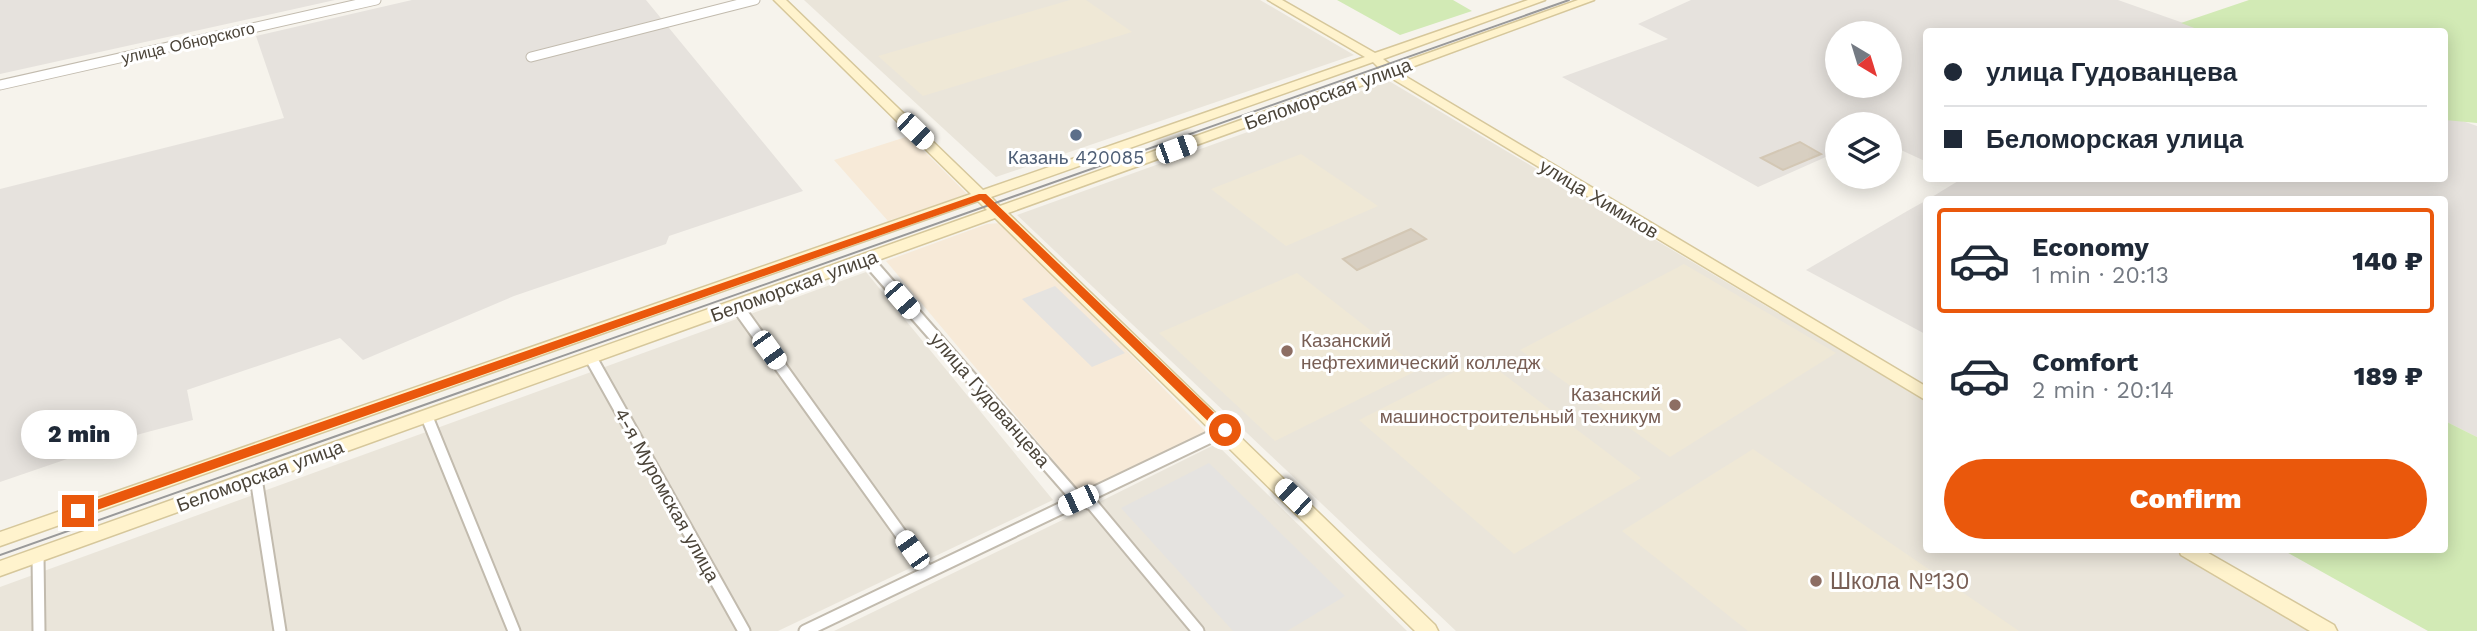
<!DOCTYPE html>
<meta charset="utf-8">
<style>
:root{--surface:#fff;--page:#f6f6f7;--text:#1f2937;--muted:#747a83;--line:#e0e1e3;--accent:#ea580c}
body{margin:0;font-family:"Work Sans",sans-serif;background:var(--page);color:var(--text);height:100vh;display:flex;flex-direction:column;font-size:26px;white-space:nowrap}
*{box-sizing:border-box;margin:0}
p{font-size:23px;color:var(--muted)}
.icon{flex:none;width:38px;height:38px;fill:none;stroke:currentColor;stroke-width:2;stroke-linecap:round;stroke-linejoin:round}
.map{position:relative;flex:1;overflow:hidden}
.side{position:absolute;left:1923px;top:196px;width:525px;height:357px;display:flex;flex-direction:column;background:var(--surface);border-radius:7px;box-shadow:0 4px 18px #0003}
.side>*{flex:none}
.banner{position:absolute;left:1923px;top:28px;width:525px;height:154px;border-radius:7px;box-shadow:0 4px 18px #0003;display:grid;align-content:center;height:154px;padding:0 21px;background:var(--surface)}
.needle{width:46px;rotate:142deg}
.fabs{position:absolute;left:1825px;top:21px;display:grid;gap:14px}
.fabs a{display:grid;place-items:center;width:77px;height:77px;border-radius:50%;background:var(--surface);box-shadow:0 4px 18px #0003;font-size:35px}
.end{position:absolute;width:32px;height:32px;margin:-16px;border:9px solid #ea580c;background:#fff;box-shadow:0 0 0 4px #fff}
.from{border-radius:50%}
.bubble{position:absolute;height:49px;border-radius:24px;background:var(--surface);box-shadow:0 4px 18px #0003;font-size:23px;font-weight:800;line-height:49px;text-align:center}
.car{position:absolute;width:21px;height:42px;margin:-21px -10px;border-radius:9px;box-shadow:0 0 5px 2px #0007;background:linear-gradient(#fff 24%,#345 0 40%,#fff 0 76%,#345 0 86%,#fff 0)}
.banner b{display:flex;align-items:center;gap:24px;height:66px;font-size:26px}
.banner b+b{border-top:2px solid var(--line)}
.banner i{width:18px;height:18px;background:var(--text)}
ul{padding:12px 0 0;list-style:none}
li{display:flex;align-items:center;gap:21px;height:105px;margin:0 14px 10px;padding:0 7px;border:4px solid transparent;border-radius:7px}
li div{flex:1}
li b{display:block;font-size:26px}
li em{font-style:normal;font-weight:800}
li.on{border-color:var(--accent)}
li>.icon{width:63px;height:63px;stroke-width:1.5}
.button{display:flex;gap:14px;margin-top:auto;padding:14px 21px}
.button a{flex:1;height:80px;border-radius:42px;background:var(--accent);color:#fff;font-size:28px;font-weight:800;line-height:80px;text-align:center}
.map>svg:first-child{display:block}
.residential{fill:#eae5da}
.commercial{fill:#f7ead8}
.industrial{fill:#e6e2dd;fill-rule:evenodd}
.education{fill:#efe8d6}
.green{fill:#d2eab5}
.parking{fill:#e5e3e0}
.building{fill:#d8cfc1;stroke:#d3c7b4;stroke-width:2}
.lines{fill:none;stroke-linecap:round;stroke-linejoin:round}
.street-far1-casing{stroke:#c2bbae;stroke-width:11}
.street-casing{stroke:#c2bbae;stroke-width:15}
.secondary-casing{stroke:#d6c79b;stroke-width:3}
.street-far1{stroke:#fff;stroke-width:9}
.street{stroke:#fff;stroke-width:11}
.secondary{fill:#fff3cd;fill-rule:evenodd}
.tram{stroke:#9a9a9a;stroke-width:2}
.route{fill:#ea580c}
.service-dot{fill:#5c6f8a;stroke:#fff;stroke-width:2.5}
.education-dot{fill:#8d6e63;stroke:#fff;stroke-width:2.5}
.labels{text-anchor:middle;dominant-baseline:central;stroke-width:6;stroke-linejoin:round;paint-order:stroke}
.far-street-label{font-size:16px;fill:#4b4439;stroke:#fff}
.street-label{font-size:19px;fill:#4b4439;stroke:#fff}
.service-label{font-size:19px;fill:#4e5e75;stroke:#fff}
.education-label{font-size:19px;fill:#785e54;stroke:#fff;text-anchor:start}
.near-education-label{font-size:23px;fill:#785e54;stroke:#fff;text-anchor:start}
</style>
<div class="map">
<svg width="2477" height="631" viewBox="0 0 2477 631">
<rect width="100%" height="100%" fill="#f6f3ec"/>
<path class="residential" d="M 804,0 L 1260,0 L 1354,55 L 996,177 Z
M 1389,81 L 1927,402 L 1927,550 L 2173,550 L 2309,631 L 1456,631 L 1017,215 Z
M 866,272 L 1053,500 L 778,631 L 0,631 L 0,587 Z
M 1216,444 L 1407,631 L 834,631 L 1083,510 Z"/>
<path class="commercial" d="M 909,136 L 967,194 L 888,221 L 834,160 Z
M 1000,223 L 1126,348 L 1125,349 L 1207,433 L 1080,492 L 886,261 L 987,224 Z"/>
<path class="industrial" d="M 0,0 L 335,0 L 0,74 Z
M 412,0 L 646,0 L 803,191 L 669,236 L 666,244 L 514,296 L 363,360 L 340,338 L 187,390 L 193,420 L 140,434 L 0,482 L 0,189 L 284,118 L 256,36 Z
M 1691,0 L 2118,0 L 2206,31 L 1927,32 L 1927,162 L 1890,145 L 1890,124 L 1838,124 L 1837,152 L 1758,187 L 1562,77 L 1668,39 L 1638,24 ZM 1838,33 L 1890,33 L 1890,86 L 1838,86 Z
M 2445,115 L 2477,126 L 2477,437 L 2445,421 L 2445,200 L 1927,200 L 1963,178 L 2445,178 Z
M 1927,200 L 1927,335 L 1806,270 L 1909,210 Z"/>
<path class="education" d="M 1070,0 L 1086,0 L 1132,32 L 923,96 L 878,56 Z
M 1301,154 L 1378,206 L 1286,246 L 1211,189 Z
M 1684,264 L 1836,353 L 1670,457 L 1520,350 Z
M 1297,273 L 1420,369 L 1275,441 L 1159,333 Z
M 1482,358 L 1641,478 L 1514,554 L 1359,420 Z
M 1753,449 L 2019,631 L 1748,631 L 1622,531 Z"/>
<path class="green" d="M 1337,0 L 1453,0 L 1472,11 L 1400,35 Z
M 2249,0 L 2477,0 L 2477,123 L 2445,120 L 2445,32 L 2205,32 L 2181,23 Z
M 2445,421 L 2477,437 L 2477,631 L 2428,631 L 2283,550 L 2445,550 Z"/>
<path class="parking" d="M 1055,286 L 1125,353 L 1092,367 L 1022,299 Z
M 1209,463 L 1345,596 L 1287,631 L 1233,631 L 1121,508 Z"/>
<path class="building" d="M 1800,142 L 1821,154 L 1783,170 L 1761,158 Z
M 1411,229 L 1426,239 L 1357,270 L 1343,259 Z"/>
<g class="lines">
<g class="street-far1-casing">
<path id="street-far1" d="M 531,57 L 755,0
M 0,85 L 376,0
M 867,260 L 874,268"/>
</g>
<g class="street-casing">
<path id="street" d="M 873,266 L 1078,500 L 1092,504 L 1198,631
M 737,306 L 928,572
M 591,358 L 744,631
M 427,417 L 514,631
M 256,478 L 280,631
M 38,556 L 39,631
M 805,631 L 1225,430"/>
</g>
<g class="secondary-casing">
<path id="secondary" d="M 774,0 L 786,0 L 983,190 L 1365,57 L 1268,0 L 1282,0 L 1375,53 L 1528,0 L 1545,0 L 1383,59 L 1392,66 L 1578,0 L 1594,0 L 1398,72 L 1927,387 L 1927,401 L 1388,76 L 1008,213 L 1435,625 L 1438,631 L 1415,631 L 995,218 L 0,576 L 0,561 L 987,210 L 978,201 L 0,546 L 0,532 L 971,194 ZM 1373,62 L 1381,70 L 1000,206 L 991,197 Z
M 2179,550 L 2203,550 L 2334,625 L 2337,631 L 2310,631 L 2181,555 Z"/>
</g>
<use href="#street-far1" class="street-far1"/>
<use href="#street" class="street"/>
<use href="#secondary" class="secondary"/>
<path class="tram" d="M 0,555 L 1569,0"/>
</g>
<path class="route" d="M 979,194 L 986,194 L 1229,427 L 1229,433 L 1220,433 L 981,200 L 83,515 L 78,516 L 71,511 L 73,508 Z"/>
<circle class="service-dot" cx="1076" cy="135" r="7"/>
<g class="education-dot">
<circle cx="1287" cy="351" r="7"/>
<circle cx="1675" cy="405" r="7"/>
<circle cx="1816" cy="581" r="7"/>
</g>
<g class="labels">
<g class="far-street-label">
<text transform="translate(188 43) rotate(-13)">улица Обнорского</text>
</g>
<g class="street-label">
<text transform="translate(1328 94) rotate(-20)">Беломорская улица</text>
<text transform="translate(1599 199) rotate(31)">улица Химиков</text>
<text transform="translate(794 286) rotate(-20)">Беломорская улица</text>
<text transform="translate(990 400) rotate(49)">улица Гудованцева</text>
<text transform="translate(260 476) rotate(-20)">Беломорская улица</text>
<text transform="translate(667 495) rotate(61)">4-я Муромская улица</text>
</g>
<g class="service-label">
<text x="1076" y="157">Казань 420085</text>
</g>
<g class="education-label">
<text x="1301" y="340">Казанский<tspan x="1301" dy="22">нефтехимический колледж</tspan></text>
<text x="1661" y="394" text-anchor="end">Казанский<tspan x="1661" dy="22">машиностроительный техникум</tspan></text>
</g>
<g class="near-education-label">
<text x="1830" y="581">Школа №130</text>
</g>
</g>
</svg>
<div class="fabs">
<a><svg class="needle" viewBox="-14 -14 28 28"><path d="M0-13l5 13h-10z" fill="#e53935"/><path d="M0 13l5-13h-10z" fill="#747a83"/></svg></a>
<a><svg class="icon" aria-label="layers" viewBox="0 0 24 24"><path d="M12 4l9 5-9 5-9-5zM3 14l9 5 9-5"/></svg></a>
</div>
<i class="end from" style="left:1225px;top:430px"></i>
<i class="end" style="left:78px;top:511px"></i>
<div class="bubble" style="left:21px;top:410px;width:116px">2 min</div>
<i class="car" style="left:915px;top:131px;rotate:134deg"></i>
<i class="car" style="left:1176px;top:149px;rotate:70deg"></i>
<i class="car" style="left:902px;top:300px;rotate:139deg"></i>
<i class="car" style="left:769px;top:350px;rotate:144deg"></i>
<i class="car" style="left:1293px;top:497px;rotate:314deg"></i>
<i class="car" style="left:1078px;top:500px;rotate:245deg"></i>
<i class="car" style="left:912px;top:550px;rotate:325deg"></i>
<div class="banner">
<b><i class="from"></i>улица Гудованцева</b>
<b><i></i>Беломорская улица</b>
</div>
<section class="side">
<ul>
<li class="on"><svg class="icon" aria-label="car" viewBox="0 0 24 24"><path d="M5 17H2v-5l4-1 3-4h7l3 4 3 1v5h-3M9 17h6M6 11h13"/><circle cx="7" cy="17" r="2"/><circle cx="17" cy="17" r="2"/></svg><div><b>Economy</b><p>1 min · 20:13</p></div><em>140 ₽</em></li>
<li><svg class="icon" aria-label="car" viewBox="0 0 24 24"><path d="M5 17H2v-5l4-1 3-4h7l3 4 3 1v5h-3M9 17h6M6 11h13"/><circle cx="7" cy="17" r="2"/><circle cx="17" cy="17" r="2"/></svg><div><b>Comfort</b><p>2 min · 20:14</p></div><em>189 ₽</em></li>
</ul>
<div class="button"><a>Confirm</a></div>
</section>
</div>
